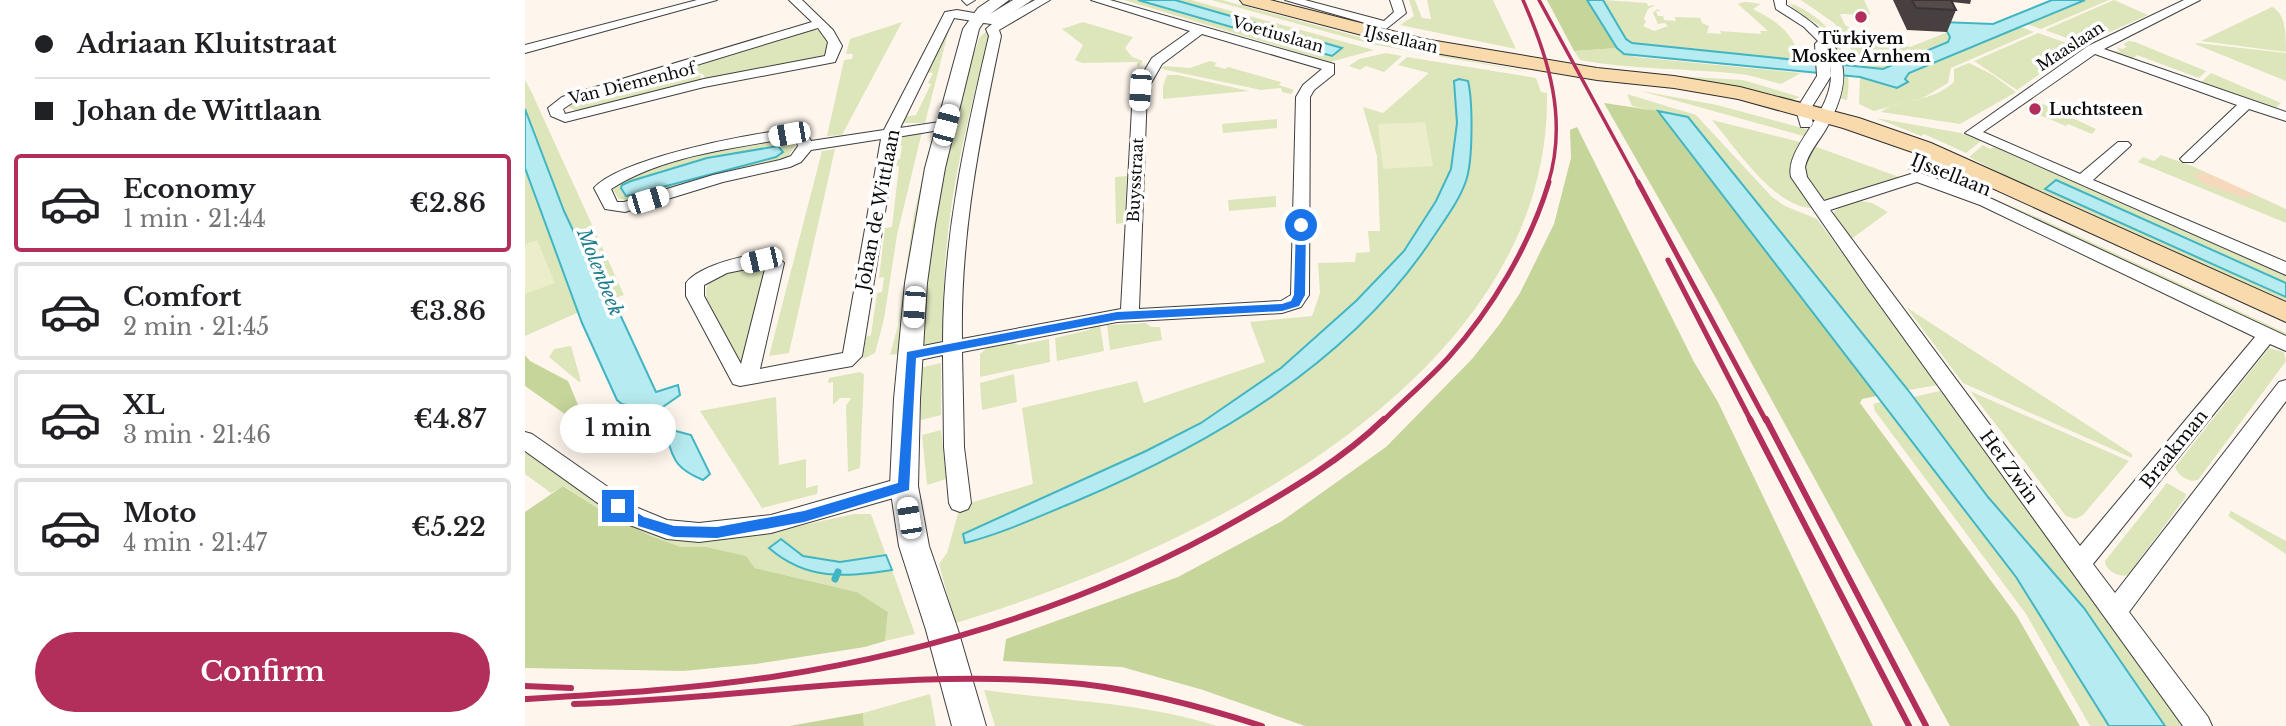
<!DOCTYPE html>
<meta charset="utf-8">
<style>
:root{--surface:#fff;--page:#f2f2f2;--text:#202124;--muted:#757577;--line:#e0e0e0;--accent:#b22f5c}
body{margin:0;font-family:"Libre Baskerville",serif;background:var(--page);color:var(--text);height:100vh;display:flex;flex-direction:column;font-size:26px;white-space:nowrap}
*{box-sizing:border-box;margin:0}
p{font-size:23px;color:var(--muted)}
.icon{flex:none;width:38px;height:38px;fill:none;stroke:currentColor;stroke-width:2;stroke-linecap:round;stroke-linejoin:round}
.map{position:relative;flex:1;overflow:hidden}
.side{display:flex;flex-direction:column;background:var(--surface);width:525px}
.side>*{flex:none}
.hud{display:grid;align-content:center;height:154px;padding:0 35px;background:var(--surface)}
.end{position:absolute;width:32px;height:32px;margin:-16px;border:9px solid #1a73e8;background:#fff;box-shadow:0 0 0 4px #fff}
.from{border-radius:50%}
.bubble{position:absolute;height:49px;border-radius:24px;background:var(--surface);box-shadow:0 4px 18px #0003;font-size:23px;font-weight:600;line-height:49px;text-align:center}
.car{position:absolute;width:21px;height:42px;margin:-21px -10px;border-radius:9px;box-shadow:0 0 5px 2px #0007;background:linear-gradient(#fff 24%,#345 0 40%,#fff 0 76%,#345 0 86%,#fff 0)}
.hud b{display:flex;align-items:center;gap:24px;height:66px;font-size:26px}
.hud b+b{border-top:2px solid var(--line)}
.hud i{width:18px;height:18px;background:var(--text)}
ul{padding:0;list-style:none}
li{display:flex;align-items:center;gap:21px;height:98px;margin:0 14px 10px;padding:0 21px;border:4px solid var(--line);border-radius:7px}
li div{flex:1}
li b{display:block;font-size:26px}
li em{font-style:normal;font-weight:600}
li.selected{border-color:var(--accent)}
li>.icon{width:63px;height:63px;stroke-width:1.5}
.button{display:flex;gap:14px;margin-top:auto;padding:14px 35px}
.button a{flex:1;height:80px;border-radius:42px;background:var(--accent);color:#fff;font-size:28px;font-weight:600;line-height:80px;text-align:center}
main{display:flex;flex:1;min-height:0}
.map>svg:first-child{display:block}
.green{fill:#dde5ba;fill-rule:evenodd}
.forest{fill:#c6d59a}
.sand{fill:#f6d9bd}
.pitch{fill:#ebedcb}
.water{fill:#b6ecf1;stroke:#42b5c3;stroke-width:2}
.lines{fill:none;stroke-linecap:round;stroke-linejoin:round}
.stream{stroke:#42b5c3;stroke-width:7}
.minor-casing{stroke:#3f3f3f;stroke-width:2}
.tertiary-casing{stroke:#3f3f3f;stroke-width:2}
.secondary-casing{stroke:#2e2e2e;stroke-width:2}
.minor{fill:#fff;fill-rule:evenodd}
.tertiary{fill:#fff;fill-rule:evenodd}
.secondary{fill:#f9daad;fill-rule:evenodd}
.rail-far2{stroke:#b22f5c;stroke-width:3.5}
.rail-far1{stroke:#b22f5c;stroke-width:5}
.rail{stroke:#b22f5c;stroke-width:6}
.wall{fill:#484040}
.building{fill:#544b4a;stroke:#3b3434;stroke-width:2}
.route{fill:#1a73e8}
.poi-dot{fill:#b22f5c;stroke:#fff;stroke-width:2.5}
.labels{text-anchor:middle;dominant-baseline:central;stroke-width:7;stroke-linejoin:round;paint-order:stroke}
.far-street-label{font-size:16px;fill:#0c0c0c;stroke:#fff}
.far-poi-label{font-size:16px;font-weight:bold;fill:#0c0c0c;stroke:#fff}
.street-label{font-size:18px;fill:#0c0c0c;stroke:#fff}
.water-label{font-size:19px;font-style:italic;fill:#1e7e8e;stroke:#fff}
</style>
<main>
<section class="side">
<div class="hud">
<b><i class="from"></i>Adriaan Kluitstraat</b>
<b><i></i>Johan de Wittlaan</b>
</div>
<ul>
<li class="selected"><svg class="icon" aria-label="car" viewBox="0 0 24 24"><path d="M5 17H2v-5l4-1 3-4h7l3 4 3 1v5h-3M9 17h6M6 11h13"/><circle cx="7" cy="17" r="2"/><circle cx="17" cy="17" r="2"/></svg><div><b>Economy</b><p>1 min · 21:44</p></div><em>€2.86</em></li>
<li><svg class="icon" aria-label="car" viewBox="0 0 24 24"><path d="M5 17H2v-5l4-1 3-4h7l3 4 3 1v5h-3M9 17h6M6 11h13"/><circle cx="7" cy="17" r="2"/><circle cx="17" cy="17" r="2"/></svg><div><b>Comfort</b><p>2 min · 21:45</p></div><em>€3.86</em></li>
<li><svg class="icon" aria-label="car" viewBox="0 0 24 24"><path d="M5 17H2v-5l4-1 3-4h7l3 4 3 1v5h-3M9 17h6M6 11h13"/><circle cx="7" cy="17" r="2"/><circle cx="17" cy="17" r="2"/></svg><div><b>XL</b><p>3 min · 21:46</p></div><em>€4.87</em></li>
<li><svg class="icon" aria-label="car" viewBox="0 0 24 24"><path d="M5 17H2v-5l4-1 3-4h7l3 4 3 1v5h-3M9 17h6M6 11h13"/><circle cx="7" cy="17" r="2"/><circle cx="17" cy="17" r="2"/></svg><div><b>Moto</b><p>4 min · 21:47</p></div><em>€5.22</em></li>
</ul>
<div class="button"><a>Confirm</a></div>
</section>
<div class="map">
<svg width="1761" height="726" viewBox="0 0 1761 726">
<rect width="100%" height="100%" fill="#fef6ed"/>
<path class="green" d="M 599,0 L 613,0 L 806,56 L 816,48 L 650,0 L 666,0 L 849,50 L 805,62 Z
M 686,0 L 697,0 L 861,44 L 1008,73 L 846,44 Z
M 884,0 L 890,0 L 897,18 L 906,19 L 902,0 L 968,0 L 991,49 L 875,25 L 889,16 Z
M 1078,0 L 1122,3 L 1123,6 L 1131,5 L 1123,9 L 1119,18 L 1121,22 L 1118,26 L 1129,31 L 1143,26 L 1140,23 L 1133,24 L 1128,13 L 1132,9 L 1136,11 L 1131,11 L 1133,16 L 1138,16 L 1139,20 L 1151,21 L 1150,17 L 1175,18 L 1177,23 L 1184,26 L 1182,33 L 1196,34 L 1195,31 L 1236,34 L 1235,31 L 1243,31 L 1213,4 C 1220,0 1228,3 1236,4 L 1228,9 C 1252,21 1270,34 1275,61 L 1107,43 L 1101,39 Z
M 1276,0 L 1339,0 L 1346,15 L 1315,14 L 1320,25 L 1341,36 L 1385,47 L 1423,32 L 1425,37 L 1423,42 L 1358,69 L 1333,67 L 1321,37 L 1309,23 Z
M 1560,0 L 1584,0 L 1516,29 L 1502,24 Z
M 1589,0 L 1623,15 L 1558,44 L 1520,30 Z
M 1265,3 C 1306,19 1330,55 1322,100 L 1314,98 C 1325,76 1314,42 1295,26 C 1286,19 1269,14 1265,3 Z
M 1747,7 C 1761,13 1761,35 1761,52 L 1676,41 Z
M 377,22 L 317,135 L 302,136 L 319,60 L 327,59 L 328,54 L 321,54 L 325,39 Z
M 558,22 L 608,37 L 600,48 L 607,57 L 618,61 L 614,67 L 612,67 L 612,62 L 557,63 L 550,60 L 558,45 L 537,29 Z
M 1496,27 L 1509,32 L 1426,68 L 1423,83 L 1398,98 L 1349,111 L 1334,104 L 1335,77 L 1372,88 L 1383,81 L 1379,79 L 1384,73 Z
M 285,29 L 296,31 L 306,42 L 301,54 L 293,59 L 181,80 L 178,74 L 165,72 L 159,66 Z
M 422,29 L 424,29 L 400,123 L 378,123 L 378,117 L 391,115 L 406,84 L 403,83 L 408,73 L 401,72 L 402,69 L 406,68 Z
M 463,30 L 465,35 C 444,110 426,185 420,263 C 418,288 419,313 418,338 C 414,345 405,345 398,344 C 397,247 420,148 448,56 L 455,37 Z
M 1513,33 L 1553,47 L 1492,90 L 1449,61 Z
M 1604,41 L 1610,42 L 1681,71 L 1674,78 L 1612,55 L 1608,58 L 1588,51 L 1595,52 L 1592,47 L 1597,49 L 1602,47 L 1598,44 Z
M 1672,43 L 1761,53 L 1761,81 L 1670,44 Z
M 1092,48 L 1110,57 L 1276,73 L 1256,84 C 1242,81 1228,75 1214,74 C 1161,68 1107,70 1055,60 L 1049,51 Z
M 861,53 L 877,56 L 859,72 L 841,66 L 835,70 L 824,66 L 834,59 Z
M 882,57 L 1011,78 L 1016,92 L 1022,93 C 1027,381 665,553 430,623 L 414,564 L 422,553 L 435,506 L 508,484 L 497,408 L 612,381 L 619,403 L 740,362 L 725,322 L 787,316 L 795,293 L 793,263 L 830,262 L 831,253 L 845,252 L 843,231 L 855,231 L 852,156 L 838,107 L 858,113 L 904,73 L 873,65 ZM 929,81 L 943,81 L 946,96 L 944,171 L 931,204 L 867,293 L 823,337 L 698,429 L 607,477 L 439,534 L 621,451 L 676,423 L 756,368 L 831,301 L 879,251 L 911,201 L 926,169 L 932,123 Z
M 685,61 L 692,63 L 689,66 L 700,69 L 703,67 L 756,82 L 754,85 L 769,90 L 766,94 L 757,92 L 756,88 L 736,90 L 637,69 L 638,66 L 665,68 Z
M 1444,63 L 1466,74 L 1491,92 L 1435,124 L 1356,112 C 1369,100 1405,104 1429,82 L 1429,69 Z
M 157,67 L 162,74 L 175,75 L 177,81 L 52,111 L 44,107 L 50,100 Z
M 1686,73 L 1756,103 L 1751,108 L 1675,83 Z
M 642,75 L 653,75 L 724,91 L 638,99 L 638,86 Z
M 1136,75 L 1218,80 L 1275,97 L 1265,101 Z
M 0,80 L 6,91 L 99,295 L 81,301 L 39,211 L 0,109 Z
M 1068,82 L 1192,105 L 1285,130 L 1282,137 L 1116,91 Z
M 1102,94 L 1171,115 L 1247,197 L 1260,206 L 1292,219 L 1414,385 L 1383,390 L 1163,118 L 1107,106 Z
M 1511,101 L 1571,129 L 1567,134 L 1543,124 L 1541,126 L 1500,109 Z
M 1351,118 L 1436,133 L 1456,141 L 1441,153 L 1399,134 L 1396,136 Z
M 752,119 L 752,128 L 698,133 L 697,124 Z
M 1187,120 L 1279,143 L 1270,158 L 1289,208 C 1251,210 1210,147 1187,120 Z
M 397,132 L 372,235 L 359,319 L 350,353 L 338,359 L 341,337 L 346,335 L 352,293 L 357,292 L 359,277 L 354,278 L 360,228 L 367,227 L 374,166 L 363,167 L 364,161 L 375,159 L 377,146 L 365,147 C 372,134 383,134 397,132 Z
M 408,134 L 410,134 C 391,206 377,280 374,354 L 365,355 L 373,325 L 389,214 Z
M 263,138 L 269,139 L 271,144 L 262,158 L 106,200 L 94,199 L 87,188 C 115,162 222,145 263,138 ZM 243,147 L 251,157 L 111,194 L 101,196 L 96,188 L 97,185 L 106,181 L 182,158 Z
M 1458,145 L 1465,149 L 1469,147 L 1761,274 L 1761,283 L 1532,180 L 1520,189 L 1761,297 L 1761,306 L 1536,204 L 1444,157 Z
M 1289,146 L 1374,177 L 1311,200 L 1297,199 C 1278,177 1271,172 1289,146 Z
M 310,149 L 264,353 L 244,356 L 297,151 Z
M 1636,155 L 1667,166 L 1761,209 L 1761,223 L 1613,162 L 1618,157 L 1629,161 Z
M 1386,164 L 1519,220 L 1761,333 L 1761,339 L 1431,184 L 1382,170 Z
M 0,168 L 54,312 L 0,336 Z
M 602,176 L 599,223 L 591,224 L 590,177 Z
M 751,196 L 751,207 L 704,211 L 703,200 Z
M 1336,201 L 1347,203 L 1363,212 L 1325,240 L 1308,214 L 1312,209 Z
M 226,266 L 234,266 L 242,270 L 219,374 C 207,353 167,300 186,279 Z
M 1381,307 L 1607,454 L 1607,458 L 1438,383 Z
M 621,323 L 626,327 L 635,327 L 637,340 L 585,350 L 582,325 Z
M 575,325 L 579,351 L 532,361 L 530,338 L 564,330 L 567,326 Z
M 524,339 L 525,362 L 455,377 L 455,354 L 463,347 L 486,342 L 494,345 Z
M 46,346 L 56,381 L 54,382 L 24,357 L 29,349 Z
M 1744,348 L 1759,352 L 1761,361 L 1673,480 C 1664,483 1653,476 1650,467 Z
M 416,363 L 416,415 L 396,420 L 395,368 Z
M 335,372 L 339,374 L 335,468 L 323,472 L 321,406 L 326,398 L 315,398 L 308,405 L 308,382 L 303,383 L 304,378 Z
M 489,374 L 492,402 L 457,410 L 455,383 Z
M 1415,391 L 1419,392 L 1662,726 L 1640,726 L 1559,608 L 1463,497 L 1388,397 Z
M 1445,391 L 1604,461 L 1558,515 L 1550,519 L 1541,516 Z
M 251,397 L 254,465 L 281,459 L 281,488 L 293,485 L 292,494 L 237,508 L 175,411 Z
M 1356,402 L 1491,577 L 1584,726 L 1565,726 L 1501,614 L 1350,411 L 1348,404 Z
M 416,430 L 421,479 L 402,485 L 397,435 Z
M 0,452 L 81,508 L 186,540 L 238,534 L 329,514 L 346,514 L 361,555 L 315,562 L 278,556 L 256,539 L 245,548 L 326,575 L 367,570 L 390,634 L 360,641 L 363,612 L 332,592 L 230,568 L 221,556 L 182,547 L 156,547 L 126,536 L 77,511 L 39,486 L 26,493 L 0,474 Z
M 1642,483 L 1661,494 L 1660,498 L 1603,575 C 1594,578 1580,570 1580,561 Z
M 1706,511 L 1761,541 L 1761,554 L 1703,516 Z
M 459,690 C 538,701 616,702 692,726 L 470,726 Z
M 405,694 L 411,726 L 339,726 L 338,713 Z"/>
<path class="forest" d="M 1022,0 L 1062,0 L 1092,48 L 1049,51 Z
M 1079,103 L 1133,111 L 1352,396 L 1337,399 L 1335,403 L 1492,616 L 1555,726 L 1425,726 L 1192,300 Z
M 1052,127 L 1169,362 L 1193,402 L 1348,726 L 780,726 L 678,690 L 597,667 L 478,661 L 481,639 L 653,577 L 757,521 L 861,447 L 947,359 L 974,325 L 995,293 L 1029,224 L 1046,158 L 1045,130 Z
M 0,355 L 5,361 L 43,381 L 64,431 L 0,386 Z
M 38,486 L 77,511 L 126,536 L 156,547 L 182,547 L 221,556 L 230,568 L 332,592 L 363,612 L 360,641 L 340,647 L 231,664 L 158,671 L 0,668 L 0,512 Z
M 338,713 L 339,726 L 264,726 Z"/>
<path class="sand" d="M 1682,173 L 1728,194 L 1722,199 L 1677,183 L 1668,174 Z"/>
<path class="pitch" d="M 900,122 L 908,166 L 858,169 L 853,124 Z
M 12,240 L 30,283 L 0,294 L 0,244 Z"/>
<path class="water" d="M 613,0 L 650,0 L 817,48 L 807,56 Z
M 1062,0 L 1078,0 L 1101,39 L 1107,43 L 1358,69 L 1423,42 L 1425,37 L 1417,22 L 1468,24 L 1527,0 L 1560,0 L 1384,73 L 1380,79 L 1383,82 L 1372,88 L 1335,77 L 1099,54 L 1092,48 Z
M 934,79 L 943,81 C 948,102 948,161 941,181 C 934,201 921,218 909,236 C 826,363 686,444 549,502 C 513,517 478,533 440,543 L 438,534 L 621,451 L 676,423 L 756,368 L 831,301 L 879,251 L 911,201 L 926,169 L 932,123 L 929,81 Z
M 0,109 L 39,211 L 83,305 L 93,310 L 131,392 L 153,385 L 155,395 L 132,411 L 97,404 L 92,400 L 57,323 L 0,168 Z
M 1133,111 L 1163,117 L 1383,390 L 1463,497 L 1559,608 L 1640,726 L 1584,726 L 1491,577 Z
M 253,146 L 258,152 L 251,157 L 111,194 L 101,196 L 96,188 L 97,185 L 106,181 L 182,158 Z
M 1531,180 L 1761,283 L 1761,297 L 1520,189 Z
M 151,431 L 166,435 L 185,474 L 178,480 C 154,470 148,462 142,437 Z
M 256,539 L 278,556 L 315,562 L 361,555 L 367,570 C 320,577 282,581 244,548 Z"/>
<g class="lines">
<path class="stream" d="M 310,579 L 313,572"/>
<g class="minor-casing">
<path id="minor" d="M 172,0 L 192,0 L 0,53 L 0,45 Z
M 264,0 L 277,0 L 308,30 L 317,46 L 310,62 L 179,87 L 40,122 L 26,116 L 23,108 L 37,97 L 287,22 ZM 293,28 L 303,42 L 300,56 L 179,79 L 40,114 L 38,109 L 47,103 Z
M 437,0 L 450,0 L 442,5 Z
M 510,0 L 525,0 L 474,30 L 476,36 C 455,136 435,236 437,339 L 596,309 L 608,90 L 627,58 L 665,31 L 566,0 L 585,0 L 809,64 L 809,74 L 789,90 L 785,97 L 784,295 L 776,307 L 757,313 L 592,322 L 437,352 L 439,447 L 446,503 L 443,509 L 435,512 L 427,509 L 424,503 L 419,447 L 418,355 L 385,362 L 378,360 L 375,355 L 378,350 L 418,342 C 418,238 440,137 464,36 L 461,29 L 467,24 L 429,18 L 375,128 L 421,121 L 428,125 L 421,129 L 372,137 L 337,356 L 327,366 L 215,386 L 208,384 L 161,296 L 161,283 C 174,265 231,250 251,255 L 259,263 L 235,369 L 318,353 L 356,139 L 286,150 L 276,162 L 265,167 L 198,182 L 100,212 L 80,209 L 69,188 C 94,159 221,134 261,130 C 268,129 275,132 282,134 L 286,141 L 359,130 L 420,12 L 432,10 L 477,18 ZM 677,34 L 797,69 L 778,85 L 771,97 L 766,295 L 756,301 L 614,309 L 622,90 L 637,64 ZM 264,138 L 271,140 L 273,146 L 266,156 L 255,160 L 188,175 L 99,202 L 92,202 L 86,189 C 137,156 205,149 264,138 ZM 241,265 L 216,364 L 179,296 L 179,285 L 202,273 Z
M 760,0 L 780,0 L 859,21 L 869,12 L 865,0 L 877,0 L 881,13 L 861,29 Z
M 1249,0 L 1261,0 L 1261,5 C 1316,39 1336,67 1301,129 C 1294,141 1283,153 1280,167 L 1282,177 L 1299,201 L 1386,174 L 1398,174 L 1467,199 L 1761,336 L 1761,351 L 1745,344 L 1568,564 L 1590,593 L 1754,382 L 1761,380 L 1761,401 L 1604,612 L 1683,717 L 1687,726 L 1658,726 L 1342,287 L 1266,177 C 1259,145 1314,110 1305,65 L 1306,76 L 1285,110 L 1288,124 L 1286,127 L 1276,127 L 1271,110 L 1292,76 L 1290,44 L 1293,41 L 1279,27 L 1251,9 ZM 1392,182 L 1455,205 L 1730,337 L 1555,546 L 1305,210 Z
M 1659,0 L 1675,0 L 1579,49 L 1761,112 L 1761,121 L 1724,109 L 1668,162 L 1658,162 L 1655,159 L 1658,156 L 1712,105 L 1570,54 L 1458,132 L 1555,174 L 1593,142 L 1603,142 L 1606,145 L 1603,148 L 1568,180 L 1761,262 L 1761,275 L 1440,133 L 1563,46 Z
M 0,432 L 7,434 L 113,508 L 142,520 L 174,523 L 246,515 L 379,477 L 387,480 L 390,486 L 387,492 L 379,495 L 246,533 L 174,542 L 142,539 L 102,524 L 0,451 Z"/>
</g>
<g class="tertiary-casing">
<path id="tertiary" d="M 465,0 L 484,0 L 465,14 L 488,0 L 507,0 L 471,24 L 458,23 L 454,29 L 420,168 L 410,225 L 402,283 L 395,399 L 393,486 L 404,546 L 433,630 L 461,726 L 427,726 L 401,630 L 374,546 L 365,486 L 369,399 L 380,283 L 400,168 L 438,29 L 453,8 Z"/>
</g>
<g class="secondary-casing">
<path id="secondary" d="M 715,0 L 745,0 L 899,39 L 1072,68 L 1149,76 L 1215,87 L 1334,118 L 1406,143 L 1761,302 L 1761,322 L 1390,153 L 1318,128 L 1213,99 L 1149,88 L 1072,80 L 898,51 L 718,4 Z"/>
</g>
<use href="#minor" class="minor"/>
<use href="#tertiary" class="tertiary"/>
<use href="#secondary" class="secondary"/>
<path class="rail-far2" d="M 998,0 C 1024,59 1043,120 1023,184
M 1014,0 L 1114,184"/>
<path class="rail-far1" d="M 1113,182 L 1241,421
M 1143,260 L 1226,421
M 858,421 C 879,400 903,380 923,358 C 967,309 1005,245 1024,182"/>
<path class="rail" d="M 1225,419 L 1384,726
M 1241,419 L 1401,726
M 0,686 L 46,688
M 0,699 C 84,694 169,689 253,676 C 413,651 575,599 716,518 C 765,490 818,459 859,419
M 49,704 C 218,699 388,666 557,684 C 618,691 678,707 737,726"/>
</g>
<path class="wall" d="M 1368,0 L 1446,0 L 1445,4 L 1427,2 L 1431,10 L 1422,32 L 1382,30 Z"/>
<path class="building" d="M 1387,0 L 1426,0 L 1431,10 L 1391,8 Z"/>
<path class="route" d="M 776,222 L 781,225 L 780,295 L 774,306 L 757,311 L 592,320 L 391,358 L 384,490 L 279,522 L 192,538 L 149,537 L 110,525 L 87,506 L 93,501 L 119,517 L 149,526 L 192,527 L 279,511 L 373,483 L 382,352 L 592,312 L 757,304 L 766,301 L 769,295 L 771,225 Z"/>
<g class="poi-dot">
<circle cx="1336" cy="17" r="7"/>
<circle cx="1510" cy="109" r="7"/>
</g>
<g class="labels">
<g class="far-street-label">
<text transform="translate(753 34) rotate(16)">Voetiuslaan</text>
<text transform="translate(876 39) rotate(13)">IJssellaan</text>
<text transform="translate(1545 46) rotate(-33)">Maaslaan</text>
<text transform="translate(107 83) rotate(-14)">Van Diemenhof</text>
<text transform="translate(610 180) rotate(-87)">Buysstraat</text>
</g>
<g class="far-poi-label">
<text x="1336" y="38">Türkiyem<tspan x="1336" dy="18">Moskee Arnhem</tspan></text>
<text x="1524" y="109" text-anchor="start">Luchtsteen</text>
</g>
<g class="street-label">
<text transform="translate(1426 175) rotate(22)">IJssellaan</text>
<text transform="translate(353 210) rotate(-79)">Johan de Wittlaan</text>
<text transform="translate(1649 449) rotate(-51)">Braakman</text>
<text transform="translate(1484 467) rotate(54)">Het Zwin</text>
</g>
<g class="water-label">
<text transform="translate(75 272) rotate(68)">Molenbeek</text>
</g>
</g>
</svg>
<i class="end from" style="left:776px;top:225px"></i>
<i class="end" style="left:93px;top:506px"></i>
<div class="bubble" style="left:35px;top:404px;width:116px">1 min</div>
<i class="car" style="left:615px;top:90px;rotate:184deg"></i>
<i class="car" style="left:421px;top:125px;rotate:15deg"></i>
<i class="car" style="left:264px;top:134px;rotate:260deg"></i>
<i class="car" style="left:123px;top:200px;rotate:73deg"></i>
<i class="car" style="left:236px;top:260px;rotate:257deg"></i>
<i class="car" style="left:389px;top:307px;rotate:184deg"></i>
<i class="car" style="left:384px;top:518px;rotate:351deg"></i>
</div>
</main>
